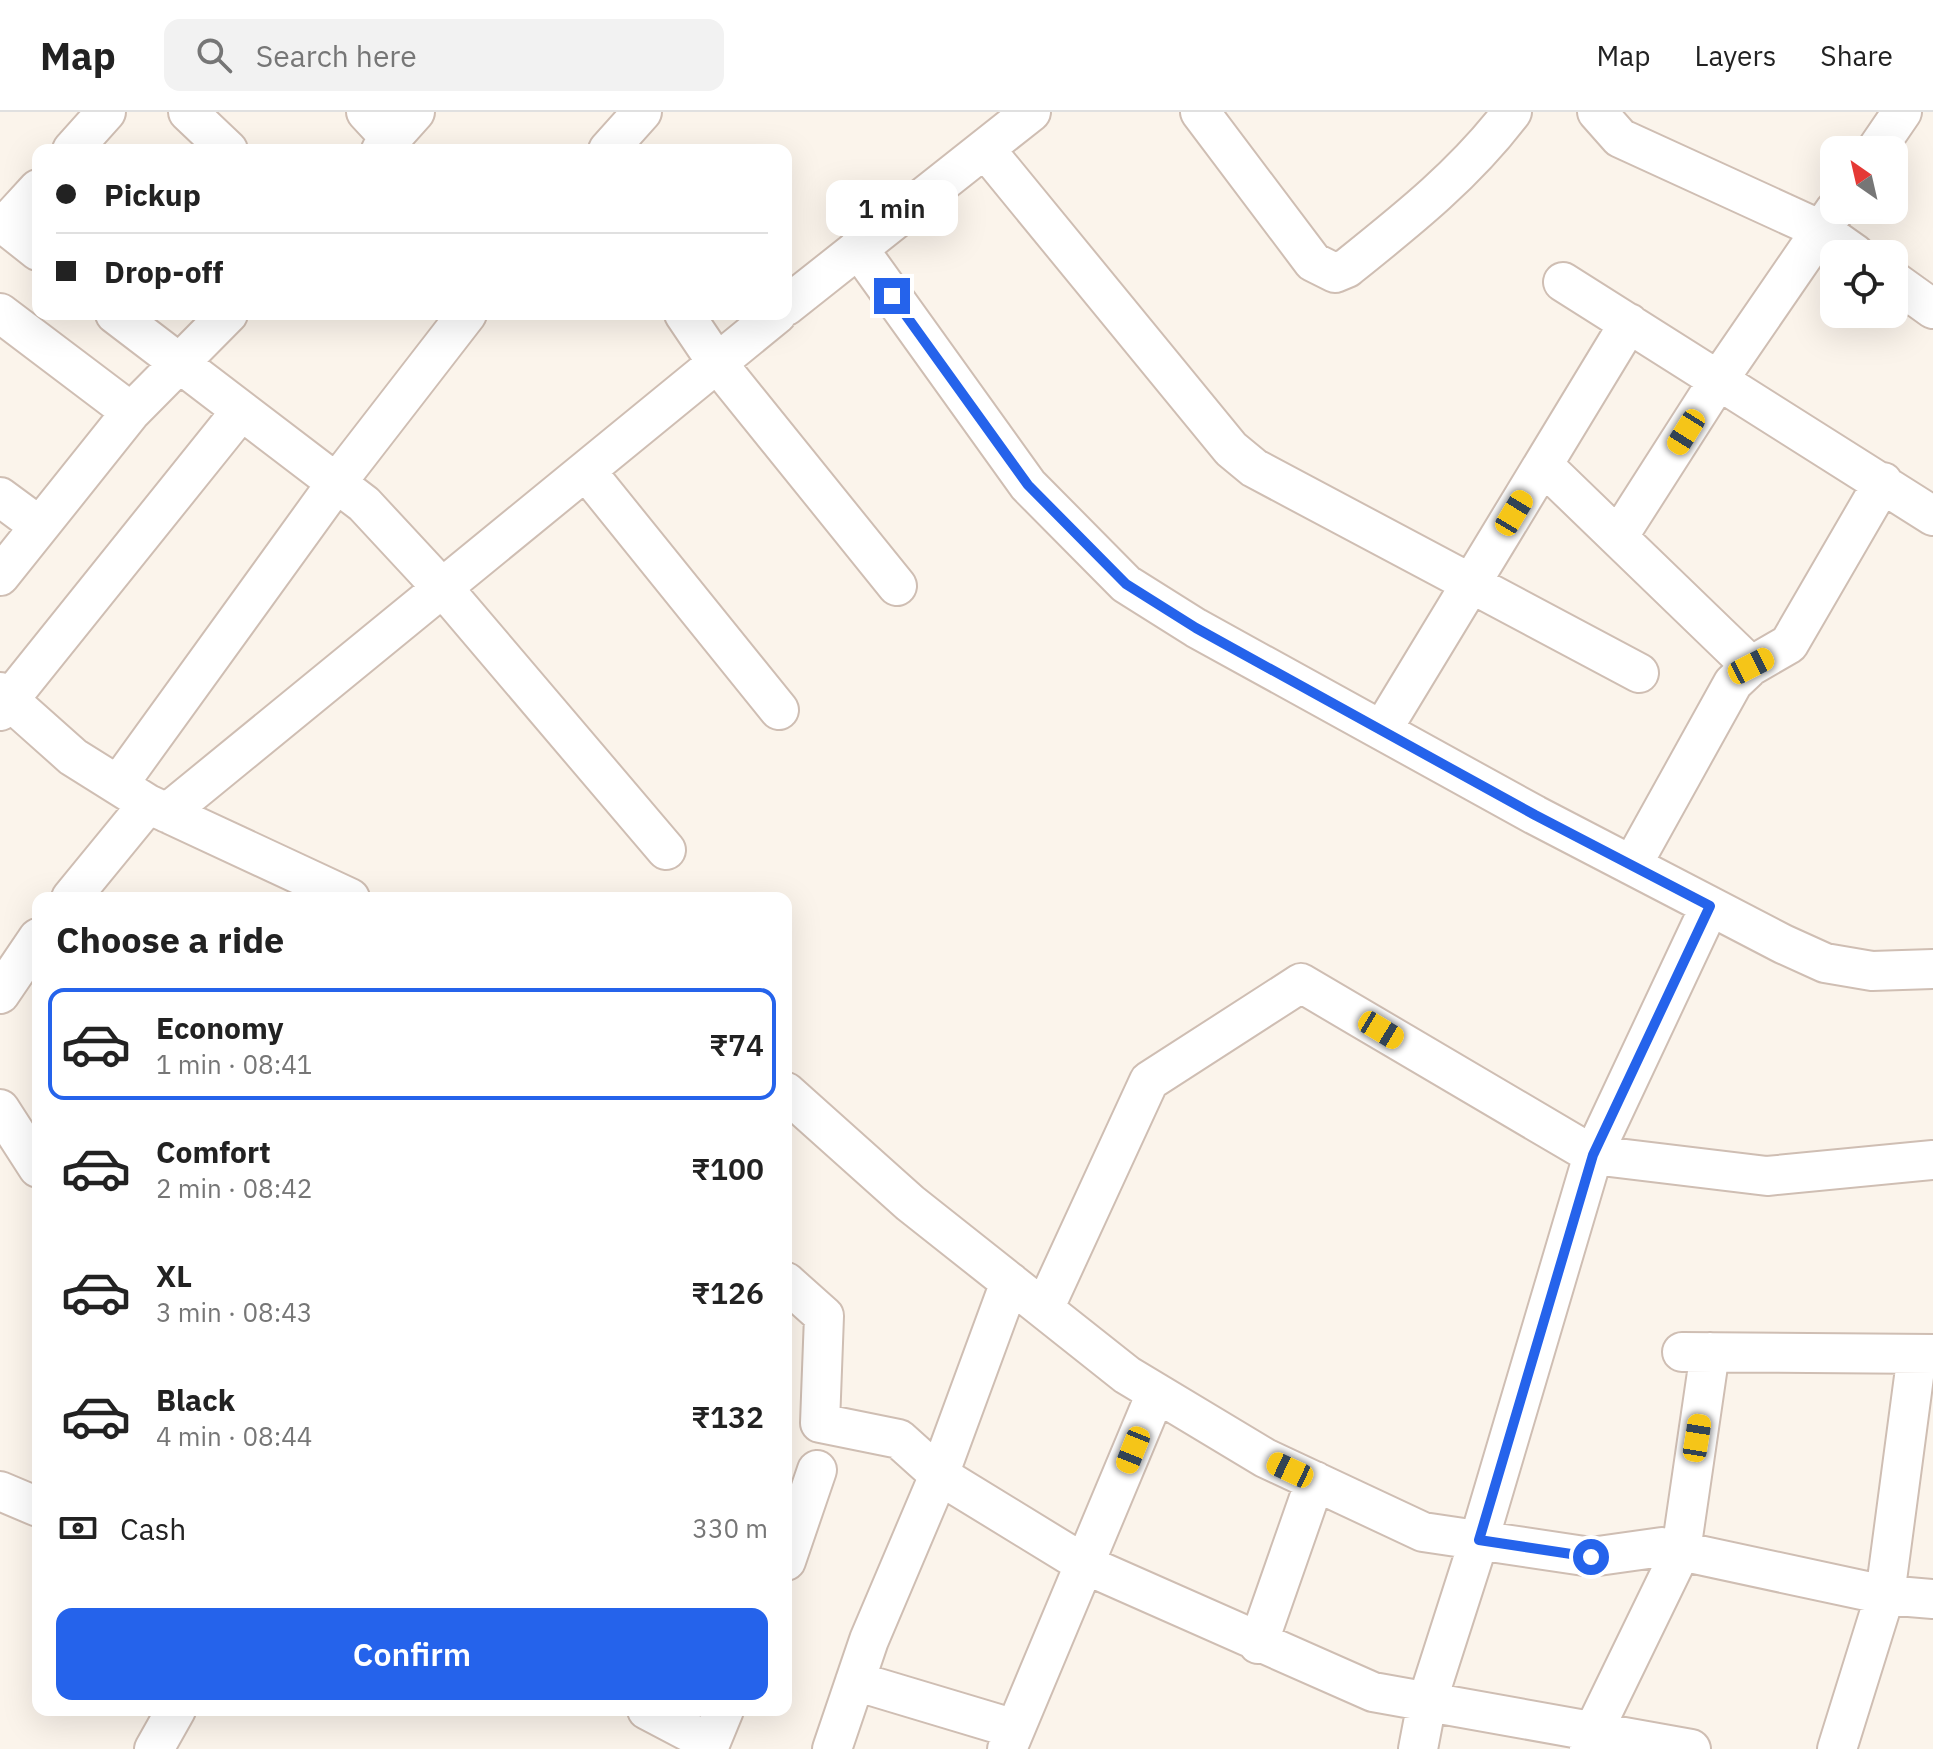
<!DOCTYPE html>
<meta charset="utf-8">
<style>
:root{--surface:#fff;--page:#f2f2f2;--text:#222;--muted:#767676;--line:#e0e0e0;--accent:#2563eb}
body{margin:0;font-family:"IBM Plex Sans",sans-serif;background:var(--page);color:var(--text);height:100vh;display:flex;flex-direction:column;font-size:30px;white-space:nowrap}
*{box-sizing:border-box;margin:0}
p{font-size:26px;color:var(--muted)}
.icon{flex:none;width:44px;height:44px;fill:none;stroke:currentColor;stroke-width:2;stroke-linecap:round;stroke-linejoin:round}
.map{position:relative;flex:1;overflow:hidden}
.details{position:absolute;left:32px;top:780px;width:760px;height:824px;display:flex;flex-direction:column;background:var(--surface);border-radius:16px;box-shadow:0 8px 32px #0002}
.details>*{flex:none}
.banner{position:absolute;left:32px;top:32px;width:760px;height:176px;border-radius:16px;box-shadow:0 8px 32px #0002;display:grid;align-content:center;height:176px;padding:0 24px;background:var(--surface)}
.needle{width:52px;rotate:326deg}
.controls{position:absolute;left:1820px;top:24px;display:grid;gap:16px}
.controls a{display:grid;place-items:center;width:88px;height:88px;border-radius:16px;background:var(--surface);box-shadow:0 8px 32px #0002;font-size:40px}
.end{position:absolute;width:36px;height:36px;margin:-18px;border:10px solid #2563eb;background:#fff;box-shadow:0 0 0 4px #fff}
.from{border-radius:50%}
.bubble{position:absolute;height:56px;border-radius:16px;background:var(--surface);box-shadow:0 8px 32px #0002;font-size:26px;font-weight:600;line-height:56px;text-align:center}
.car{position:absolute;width:24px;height:48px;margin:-24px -12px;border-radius:10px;box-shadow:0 0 6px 2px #0007;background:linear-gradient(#f5c518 24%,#345 0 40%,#f5c518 0 76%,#345 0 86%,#f5c518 0)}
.banner b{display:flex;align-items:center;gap:28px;height:76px;font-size:30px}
.banner b+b{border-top:2px solid var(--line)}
.banner i{width:20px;height:20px;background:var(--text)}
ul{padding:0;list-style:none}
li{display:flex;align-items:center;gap:24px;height:112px;margin:0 16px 12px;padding:0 8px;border:4px solid transparent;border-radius:16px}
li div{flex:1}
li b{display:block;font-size:30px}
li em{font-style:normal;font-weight:600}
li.selected{border-color:var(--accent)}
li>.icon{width:72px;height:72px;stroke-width:1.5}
h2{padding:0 24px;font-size:36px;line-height:96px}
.pay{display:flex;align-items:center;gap:20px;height:88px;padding:0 24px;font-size:30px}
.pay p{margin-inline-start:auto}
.primary-button{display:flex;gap:16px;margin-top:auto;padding:16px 24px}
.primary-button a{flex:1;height:92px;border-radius:16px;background:var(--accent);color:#fff;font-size:32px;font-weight:600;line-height:92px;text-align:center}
header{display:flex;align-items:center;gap:48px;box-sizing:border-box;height:112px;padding:0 40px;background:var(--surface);border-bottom:2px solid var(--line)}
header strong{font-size:38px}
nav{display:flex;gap:44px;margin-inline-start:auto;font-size:28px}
.search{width:560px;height:72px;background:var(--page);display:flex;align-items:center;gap:20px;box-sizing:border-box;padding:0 28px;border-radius:16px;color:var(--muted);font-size:30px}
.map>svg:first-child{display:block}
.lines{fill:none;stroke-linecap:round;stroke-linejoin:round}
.street-casing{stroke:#cfbeb3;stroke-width:42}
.street{stroke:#fff;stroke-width:38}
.route{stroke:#2563eb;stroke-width:10}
</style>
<header>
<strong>Map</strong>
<div class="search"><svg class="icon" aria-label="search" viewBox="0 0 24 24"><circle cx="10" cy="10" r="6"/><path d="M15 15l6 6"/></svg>Search here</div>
<nav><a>Map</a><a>Layers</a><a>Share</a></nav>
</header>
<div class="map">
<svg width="1933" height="1637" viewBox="0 0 1933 1637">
<rect width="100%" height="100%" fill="#fbf4eb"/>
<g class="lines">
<g class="street-casing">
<path id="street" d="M 188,0 L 228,38
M 366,0 L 391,27
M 1200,0 L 1313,150 L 1335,161 L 1347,156 C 1407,108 1465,62 1512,0
M 1597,0 L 1620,26 L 1821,118 L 1855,142
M 985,37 L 1231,337 L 1254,356 L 1639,561
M 72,38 L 106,0
M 381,38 L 415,0
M 608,38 L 642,0
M 1876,38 L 1902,0
M 0,109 L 38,139
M 5,113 L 38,77
M 858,136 L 1028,373 L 1126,472 L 1196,516 L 1535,703 L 1783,832 L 1825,851 L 1872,859 L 1933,857
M 1894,169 L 1933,197
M 1563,170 L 1933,404
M 786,194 L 1031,0
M 0,201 L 131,300
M 115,202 L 364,392 L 455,490 L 666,738
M 684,202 L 717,251 L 897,474
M 1543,353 L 1751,554
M 586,359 L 779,598
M 0,385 L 38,413
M 1618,425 L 1719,267 L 1835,98
M 0,464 L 131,300 L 228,202
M 0,580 L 73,645 L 148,692 L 350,786
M 0,599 L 241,299
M 1382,618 L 1629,211
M 118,673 L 337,370 L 467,202
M 167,701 L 777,202
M 1632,753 L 1733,571 L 1751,554 L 1789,532 L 1883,370
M 71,786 L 148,692
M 0,882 L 38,826
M 786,980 L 910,1091 L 1127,1263 L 1265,1346 L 1423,1420 L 1591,1445 L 1662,1435 L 1885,1483 L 1933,1487
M 0,997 L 38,1056
M 786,1170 L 824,1204 L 820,1311 L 899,1327 L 939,1363 L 1086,1453 L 1373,1580 L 1691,1637
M 1044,1197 L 1149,969 L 1301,871 L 1593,1043 L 1767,1064 L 1933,1048
M 1682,1240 L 1933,1242
M 0,1379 L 38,1395
M 786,1449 L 817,1358
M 1258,1532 L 1315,1369
M 855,1569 L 1015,1617
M 647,1598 L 710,1631
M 154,1637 L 176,1598
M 708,1637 L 724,1598
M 832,1637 L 869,1528 L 939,1363 L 1010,1170
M 1007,1637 L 1156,1281
M 1418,1637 L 1427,1590 L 1479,1428 L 1593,1043 L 1710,794
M 1589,1637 L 1594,1618 L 1681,1439 L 1710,1240
M 1837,1637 L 1885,1483 L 1917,1242"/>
</g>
<use href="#street" class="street"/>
</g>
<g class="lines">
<path class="route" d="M 892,184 L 1028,373 L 1126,472 L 1196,516 L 1535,703 L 1710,794 L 1593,1043 L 1479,1428 L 1591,1445"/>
</g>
</svg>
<div class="controls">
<a><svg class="needle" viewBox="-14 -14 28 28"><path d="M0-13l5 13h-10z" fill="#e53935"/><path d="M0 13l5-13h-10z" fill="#767676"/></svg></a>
<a><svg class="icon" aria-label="locate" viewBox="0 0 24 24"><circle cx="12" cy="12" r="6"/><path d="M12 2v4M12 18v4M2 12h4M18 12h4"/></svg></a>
</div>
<i class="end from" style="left:1591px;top:1445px"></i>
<i class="end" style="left:892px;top:184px"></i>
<div class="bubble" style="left:826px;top:68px;width:132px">1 min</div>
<i class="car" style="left:1686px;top:320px;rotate:212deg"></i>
<i class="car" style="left:1514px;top:401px;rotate:31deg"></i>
<i class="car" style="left:1751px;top:554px;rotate:63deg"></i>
<i class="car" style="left:1381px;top:918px;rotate:121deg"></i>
<i class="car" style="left:1697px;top:1326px;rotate:9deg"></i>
<i class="car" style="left:1133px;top:1338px;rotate:202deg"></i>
<i class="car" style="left:1290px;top:1358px;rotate:295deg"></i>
<div class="banner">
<b><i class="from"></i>Pickup</b>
<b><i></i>Drop-off</b>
</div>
<section class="details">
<h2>Choose a ride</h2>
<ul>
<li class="selected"><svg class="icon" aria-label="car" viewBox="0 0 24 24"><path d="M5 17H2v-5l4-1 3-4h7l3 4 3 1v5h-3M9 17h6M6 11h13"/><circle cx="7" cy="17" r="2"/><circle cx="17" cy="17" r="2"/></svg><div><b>Economy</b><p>1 min · 08:41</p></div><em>₹74</em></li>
<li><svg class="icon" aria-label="car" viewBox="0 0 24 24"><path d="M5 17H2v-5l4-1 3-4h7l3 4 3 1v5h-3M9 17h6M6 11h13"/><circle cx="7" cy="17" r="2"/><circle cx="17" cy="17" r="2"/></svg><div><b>Comfort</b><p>2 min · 08:42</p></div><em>₹100</em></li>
<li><svg class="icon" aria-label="car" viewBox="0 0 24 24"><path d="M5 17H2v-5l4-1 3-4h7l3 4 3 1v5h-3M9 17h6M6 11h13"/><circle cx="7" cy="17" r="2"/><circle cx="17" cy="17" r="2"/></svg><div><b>XL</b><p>3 min · 08:43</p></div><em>₹126</em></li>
<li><svg class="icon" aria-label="car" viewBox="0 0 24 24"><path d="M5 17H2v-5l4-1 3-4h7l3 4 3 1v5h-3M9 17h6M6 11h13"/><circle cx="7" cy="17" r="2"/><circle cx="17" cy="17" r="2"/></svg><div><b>Black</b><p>4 min · 08:44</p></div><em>₹132</em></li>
</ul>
<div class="pay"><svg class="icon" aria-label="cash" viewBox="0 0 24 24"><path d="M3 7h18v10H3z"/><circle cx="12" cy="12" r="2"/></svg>Cash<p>330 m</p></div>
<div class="primary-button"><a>Confirm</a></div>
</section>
</div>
